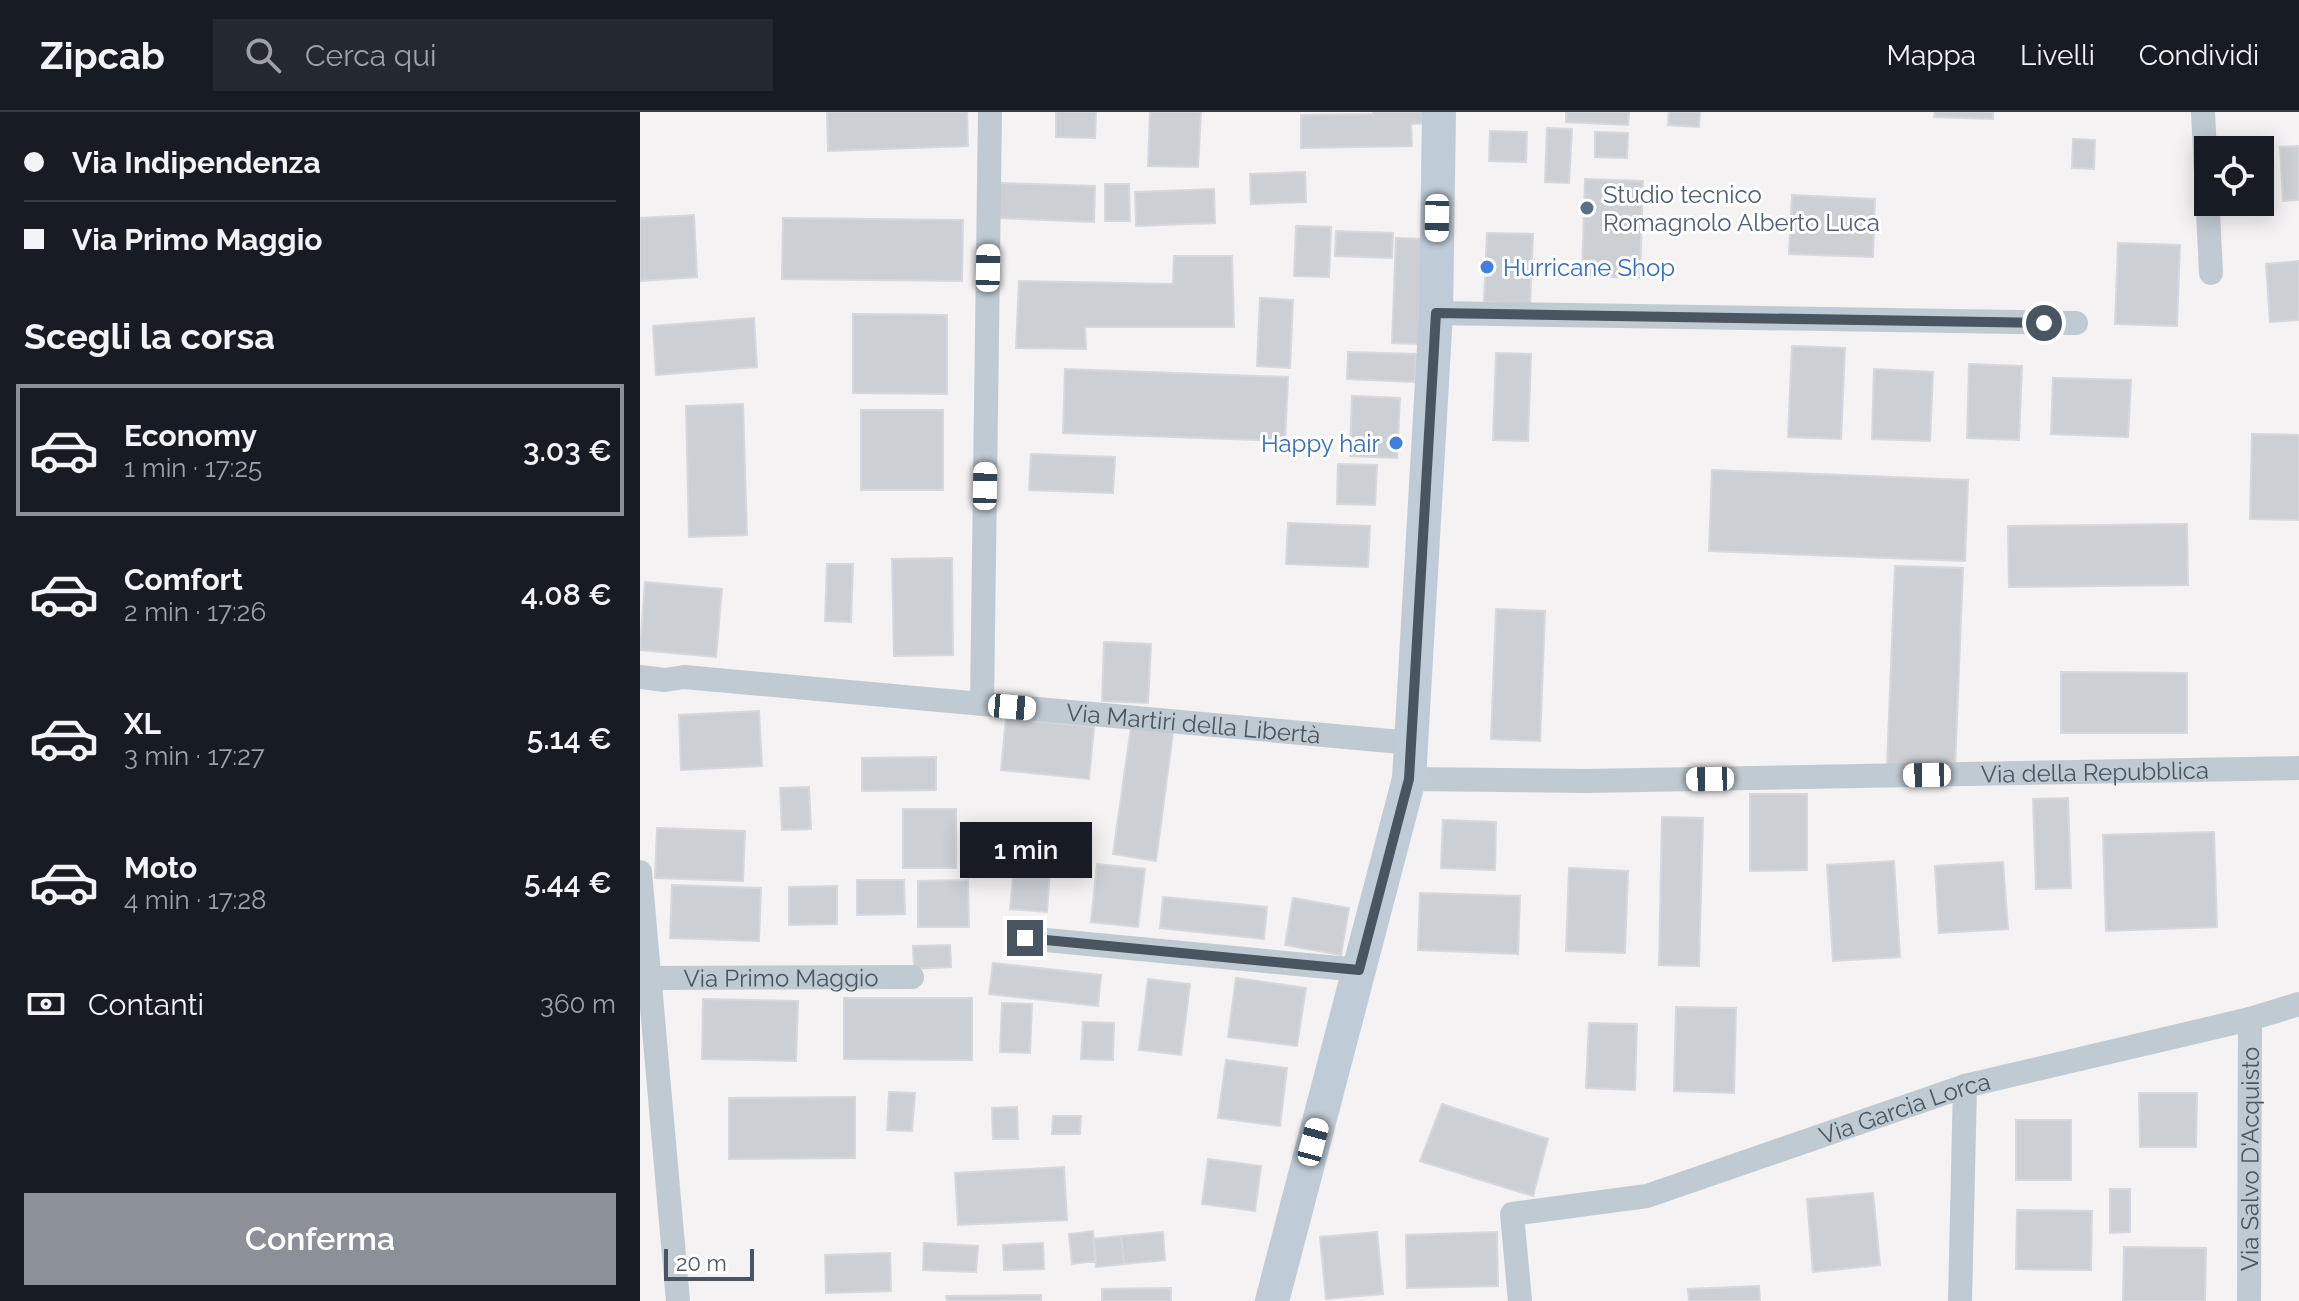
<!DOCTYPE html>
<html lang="it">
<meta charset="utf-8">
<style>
:root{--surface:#171b24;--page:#242831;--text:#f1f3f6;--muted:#9ea1a6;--line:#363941;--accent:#8c9099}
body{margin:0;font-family:Raleway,sans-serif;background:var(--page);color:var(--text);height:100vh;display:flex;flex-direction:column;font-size:30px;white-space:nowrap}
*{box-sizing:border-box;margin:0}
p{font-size:26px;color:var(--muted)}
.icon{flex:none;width:44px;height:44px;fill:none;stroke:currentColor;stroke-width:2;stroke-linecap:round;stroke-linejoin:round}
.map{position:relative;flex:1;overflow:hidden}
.panel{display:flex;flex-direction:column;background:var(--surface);width:640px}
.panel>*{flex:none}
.hud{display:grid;align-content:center;height:176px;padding:0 24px;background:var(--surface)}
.fabs{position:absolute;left:1554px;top:24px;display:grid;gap:16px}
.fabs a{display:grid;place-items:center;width:80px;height:80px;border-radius:0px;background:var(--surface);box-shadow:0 4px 20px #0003;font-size:40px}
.scale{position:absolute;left:24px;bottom:20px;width:90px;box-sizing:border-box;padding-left:8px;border:4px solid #495661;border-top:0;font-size:22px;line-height:28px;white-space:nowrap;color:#495661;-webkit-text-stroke:6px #fff;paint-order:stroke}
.end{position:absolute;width:36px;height:36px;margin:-18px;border:10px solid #495661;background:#fff;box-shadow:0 0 0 4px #fff}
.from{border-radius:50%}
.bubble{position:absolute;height:56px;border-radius:0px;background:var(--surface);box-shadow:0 4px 20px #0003;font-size:26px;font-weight:600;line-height:56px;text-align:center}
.car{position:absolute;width:24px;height:48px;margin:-24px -12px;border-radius:10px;box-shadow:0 0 6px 2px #0007;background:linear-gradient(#fff 24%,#345 0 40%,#fff 0 76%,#345 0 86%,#fff 0)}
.hud b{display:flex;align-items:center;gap:28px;height:76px;font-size:30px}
.hud b+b{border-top:2px solid var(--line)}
.hud i{width:20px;height:20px;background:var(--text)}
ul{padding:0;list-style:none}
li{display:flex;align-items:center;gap:24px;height:132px;margin:0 16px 12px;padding:0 8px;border:4px solid transparent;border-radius:0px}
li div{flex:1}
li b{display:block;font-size:30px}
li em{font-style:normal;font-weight:600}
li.selected{border-color:var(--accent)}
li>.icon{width:72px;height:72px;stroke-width:1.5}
h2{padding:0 24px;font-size:36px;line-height:96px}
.pay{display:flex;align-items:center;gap:20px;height:88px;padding:0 24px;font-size:30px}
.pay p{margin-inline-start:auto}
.primary-button{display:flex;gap:16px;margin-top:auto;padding:16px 24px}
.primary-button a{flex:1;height:92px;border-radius:0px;background:var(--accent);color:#fff;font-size:32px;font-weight:600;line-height:92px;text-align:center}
header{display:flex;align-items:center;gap:48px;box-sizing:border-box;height:112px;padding:0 40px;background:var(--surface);border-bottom:2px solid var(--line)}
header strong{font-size:38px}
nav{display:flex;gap:44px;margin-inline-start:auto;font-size:28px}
.search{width:560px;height:72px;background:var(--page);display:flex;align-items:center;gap:20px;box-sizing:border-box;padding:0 28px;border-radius:0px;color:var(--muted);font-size:30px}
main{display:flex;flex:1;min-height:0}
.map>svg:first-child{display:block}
.building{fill:#cccfd4;stroke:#d6d8dd;stroke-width:2}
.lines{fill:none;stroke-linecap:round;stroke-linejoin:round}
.street{stroke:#c0cad2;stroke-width:24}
.secondary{stroke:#bfcbd6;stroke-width:34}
.route{stroke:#495661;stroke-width:10}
.service-dot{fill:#5c6f8a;stroke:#fff;stroke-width:3}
.shop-dot{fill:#3f7fe0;stroke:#fff;stroke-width:3}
.labels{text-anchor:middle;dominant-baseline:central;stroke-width:6;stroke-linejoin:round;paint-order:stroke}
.service-label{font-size:24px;fill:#4e5e75;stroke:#fff;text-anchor:start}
.shop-label{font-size:24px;fill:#366cbe;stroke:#fff;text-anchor:start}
.street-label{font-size:24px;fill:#495661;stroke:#fff}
</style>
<header>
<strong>Zipcab</strong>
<div class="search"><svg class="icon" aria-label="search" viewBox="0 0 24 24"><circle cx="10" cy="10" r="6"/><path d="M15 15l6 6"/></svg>Cerca qui</div>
<nav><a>Mappa</a><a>Livelli</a><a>Condividi</a></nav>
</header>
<main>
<section class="panel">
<div class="hud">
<b><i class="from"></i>Via Indipendenza</b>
<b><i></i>Via Primo Maggio</b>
</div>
<h2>Scegli la corsa</h2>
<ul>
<li class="selected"><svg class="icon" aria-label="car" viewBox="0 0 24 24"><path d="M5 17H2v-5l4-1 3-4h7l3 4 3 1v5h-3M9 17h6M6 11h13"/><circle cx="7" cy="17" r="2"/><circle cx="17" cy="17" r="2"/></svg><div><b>Economy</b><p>1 min · 17:25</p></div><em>3.03 €</em></li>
<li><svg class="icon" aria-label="car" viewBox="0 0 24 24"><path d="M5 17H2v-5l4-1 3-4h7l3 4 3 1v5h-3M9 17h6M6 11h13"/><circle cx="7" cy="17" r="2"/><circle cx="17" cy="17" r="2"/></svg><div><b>Comfort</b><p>2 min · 17:26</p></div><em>4.08 €</em></li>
<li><svg class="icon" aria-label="car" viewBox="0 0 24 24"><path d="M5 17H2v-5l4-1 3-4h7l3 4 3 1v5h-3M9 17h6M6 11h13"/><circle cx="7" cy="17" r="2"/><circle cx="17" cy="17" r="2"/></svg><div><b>XL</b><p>3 min · 17:27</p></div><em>5.14 €</em></li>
<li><svg class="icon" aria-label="car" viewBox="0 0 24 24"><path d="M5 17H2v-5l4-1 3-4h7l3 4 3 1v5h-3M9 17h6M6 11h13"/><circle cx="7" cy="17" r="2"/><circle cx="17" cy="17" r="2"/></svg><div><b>Moto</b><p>4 min · 17:28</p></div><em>5.44 €</em></li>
</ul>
<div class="pay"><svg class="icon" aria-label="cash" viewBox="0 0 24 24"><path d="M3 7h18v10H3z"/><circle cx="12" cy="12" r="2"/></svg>Contanti<p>360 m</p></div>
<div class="primary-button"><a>Conferma</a></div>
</section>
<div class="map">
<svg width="1659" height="1189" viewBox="0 0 1659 1189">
<rect width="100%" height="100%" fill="#f4f2f2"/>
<path class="building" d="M 187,0 L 327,0 L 328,34 L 188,39 Z
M 416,0 L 456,0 L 455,26 L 416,25 Z
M 510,0 L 561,0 L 558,55 L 508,54 Z
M 733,0 L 789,0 L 789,11 L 771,12 L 772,34 L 661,36 L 661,3 L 733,2 Z
M 926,0 L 989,0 L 988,13 L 926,10 Z
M 1029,0 L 1060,0 L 1059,15 L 1028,13 Z
M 1295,0 L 1353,0 L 1353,7 L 1294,5 Z
M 907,16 L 932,17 L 929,71 L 905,70 Z
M 850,19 L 887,20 L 886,50 L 849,49 Z
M 955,20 L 988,21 L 987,46 L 955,45 Z
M 1433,27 L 1455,28 L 1454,57 L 1432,56 Z
M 1659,34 L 1659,88 L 1643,89 L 1640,35 Z
M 665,60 L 666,90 L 611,92 L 610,62 Z
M 945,67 L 1003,69 L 1000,166 L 942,164 Z
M 359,71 L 455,74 L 454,110 L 358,106 Z
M 465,72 L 489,72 L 490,109 L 465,109 Z
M 574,77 L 575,111 L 496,114 L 495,80 Z
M 1152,83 L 1235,87 L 1233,145 L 1149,142 Z
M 54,103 L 57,165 L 0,169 L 0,106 Z
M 143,106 L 323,108 L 322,169 L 142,167 Z
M 656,114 L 691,115 L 689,165 L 654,164 Z
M 696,119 L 753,121 L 752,146 L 695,144 Z
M 847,121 L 893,122 L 890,192 L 844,190 Z
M 756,126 L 783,127 L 778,232 L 752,231 Z
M 1478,131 L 1540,133 L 1537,214 L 1475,212 Z
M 534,144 L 592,144 L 594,215 L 445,215 L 446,237 L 376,236 L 379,169 L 533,172 Z
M 1659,149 L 1659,208 L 1630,210 L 1626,152 Z
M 620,186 L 653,188 L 650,256 L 617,254 Z
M 213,202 L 307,203 L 307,282 L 213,281 Z
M 114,206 L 117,255 L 16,263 L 13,214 Z
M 1152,234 L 1205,236 L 1201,327 L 1148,325 Z
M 708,240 L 776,242 L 775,270 L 707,267 Z
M 856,241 L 891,242 L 888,329 L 853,328 Z
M 1329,252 L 1382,254 L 1379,328 L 1327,326 Z
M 425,257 L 648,265 L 645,329 L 423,321 Z
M 1234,257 L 1293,260 L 1290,329 L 1232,327 Z
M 1413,266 L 1491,268 L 1488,325 L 1411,322 Z
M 712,284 L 760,286 L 757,346 L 710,344 Z
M 103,292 L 107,423 L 49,425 L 46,294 Z
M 221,298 L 303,298 L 303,378 L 221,378 Z
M 1612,322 L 1659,323 L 1659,408 L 1610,407 Z
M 391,342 L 475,345 L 473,381 L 389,378 Z
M 698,352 L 737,353 L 735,393 L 697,392 Z
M 1072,358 L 1328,368 L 1325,449 L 1069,439 Z
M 648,411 L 730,414 L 728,455 L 646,452 Z
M 1547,412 L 1548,473 L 1369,475 L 1368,414 Z
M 312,446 L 313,543 L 254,544 L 252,447 Z
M 187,452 L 213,452 L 211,510 L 185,509 Z
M 1255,454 L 1323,456 L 1315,656 L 1247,653 Z
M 5,470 L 82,477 L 76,545 L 0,538 Z
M 856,497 L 905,499 L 900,629 L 851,627 Z
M 464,530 L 511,532 L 508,591 L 462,589 Z
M 1421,560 L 1547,561 L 1547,621 L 1421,621 Z
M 119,599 L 122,654 L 41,658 L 39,603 Z
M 366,606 L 454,615 L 449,667 L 361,658 Z
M 491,615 L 533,621 L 516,749 L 473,742 Z
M 296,645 L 296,678 L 222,679 L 222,646 Z
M 169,675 L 171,717 L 142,718 L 140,676 Z
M 1110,682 L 1167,682 L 1167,758 L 1110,759 Z
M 1428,686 L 1431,776 L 1396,777 L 1393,687 Z
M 263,697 L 316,697 L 316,756 L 263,756 Z
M 1022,705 L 1063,706 L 1059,854 L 1019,853 Z
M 803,708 L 856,710 L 855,758 L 801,756 Z
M 17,716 L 105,719 L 103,769 L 15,766 Z
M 1574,720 L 1577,815 L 1466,819 L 1463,723 Z
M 375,743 L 411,746 L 407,800 L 370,797 Z
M 1254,749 L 1260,845 L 1193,849 L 1187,753 Z
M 1363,750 L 1368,817 L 1299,821 L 1295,754 Z
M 457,752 L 505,757 L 498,815 L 451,810 Z
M 929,756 L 988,759 L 985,841 L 926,839 Z
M 217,768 L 264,768 L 265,802 L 217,803 Z
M 328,768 L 329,815 L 278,815 L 278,769 Z
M 32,773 L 121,776 L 119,829 L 30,826 Z
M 197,774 L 197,812 L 149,813 L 149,775 Z
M 780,781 L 880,784 L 878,842 L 778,838 Z
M 523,785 L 627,795 L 624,827 L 520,816 Z
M 653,786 L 709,796 L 701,843 L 645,833 Z
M 310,833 L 311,855 L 274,857 L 273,834 Z
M 353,851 L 461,863 L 458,894 L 349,882 Z
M 596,866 L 666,876 L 657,934 L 588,925 Z
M 508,867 L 550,872 L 541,943 L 499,938 Z
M 204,886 L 332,886 L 332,948 L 204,947 Z
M 63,887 L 158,889 L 156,949 L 62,947 Z
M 362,891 L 392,892 L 390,941 L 360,940 Z
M 1036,895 L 1096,896 L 1094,981 L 1034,979 Z
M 443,910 L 474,911 L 473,948 L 441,947 Z
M 949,911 L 997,912 L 995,978 L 946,976 Z
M 586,948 L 647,956 L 640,1014 L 578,1006 Z
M 249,980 L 275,981 L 272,1019 L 247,1018 Z
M 1499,981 L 1557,981 L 1556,1035 L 1500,1035 Z
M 215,985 L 215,1046 L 89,1047 L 89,986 Z
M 802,992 L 908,1027 L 893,1084 L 780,1049 Z
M 377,995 L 378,1027 L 353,1027 L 352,996 Z
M 413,1004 L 441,1004 L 440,1022 L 412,1022 Z
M 1376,1008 L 1431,1008 L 1431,1068 L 1376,1068 Z
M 568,1047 L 621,1054 L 615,1099 L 562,1092 Z
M 424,1055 L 427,1108 L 318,1113 L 315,1061 Z
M 1470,1077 L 1490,1077 L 1490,1120 L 1470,1121 Z
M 1233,1081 L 1240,1153 L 1173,1160 L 1167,1087 Z
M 1377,1098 L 1452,1099 L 1451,1158 L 1376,1157 Z
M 453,1119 L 456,1149 L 432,1152 L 429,1122 Z
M 523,1120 L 525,1148 L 484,1152 L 481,1124 Z
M 737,1120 L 743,1182 L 686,1187 L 680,1125 Z
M 857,1120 L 858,1174 L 767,1176 L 766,1123 Z
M 481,1124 L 484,1152 L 456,1155 L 453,1127 Z
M 284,1131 L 338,1134 L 336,1160 L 283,1158 Z
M 403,1131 L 404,1157 L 364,1158 L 363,1133 Z
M 1484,1135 L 1566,1136 L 1565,1189 L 1483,1189 Z
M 250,1141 L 251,1179 L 186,1181 L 185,1143 Z
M 1119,1174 L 1120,1189 L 1049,1189 L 1048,1177 Z
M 531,1176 L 531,1189 L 462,1189 L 462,1177 Z
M 401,1183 L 401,1189 L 307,1189 L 306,1184 Z"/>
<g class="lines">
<g class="street">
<path d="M 1563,0 L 1571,161"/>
<path d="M 796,201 L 1436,211"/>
<path id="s1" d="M 0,565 L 25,568 L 44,565 L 772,631"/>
<path d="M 342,592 L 350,0"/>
<path id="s2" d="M 769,667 L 946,669 L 1659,656"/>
<path d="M 0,760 L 38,1189"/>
<path d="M 385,826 L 719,858"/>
<path id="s3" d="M 9,866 L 272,865"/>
<path id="s4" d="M 880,1189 L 872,1102 L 1007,1084 L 1325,974 L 1610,907 L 1659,892"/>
<path d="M 1320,1189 L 1325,974"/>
<path id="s5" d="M 1609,1189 L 1610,907"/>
</g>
<path class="secondary" d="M 632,1189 L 769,667 L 796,201 L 799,0"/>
</g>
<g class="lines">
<path class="route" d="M 385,826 L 719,858 L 769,667 L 796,201 L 1404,211"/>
</g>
<circle class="service-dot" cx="947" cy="96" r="8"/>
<g class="shop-dot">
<circle cx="847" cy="155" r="8"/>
<circle cx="756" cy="331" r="8"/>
</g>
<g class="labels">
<g class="service-label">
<text x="963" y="82">Studio tecnico<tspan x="963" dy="28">Romagnolo Alberto Luca</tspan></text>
</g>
<g class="shop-label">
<text x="863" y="155">Hurricane Shop</text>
<text x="740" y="331" text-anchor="end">Happy hair</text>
</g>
<g class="street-label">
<text stroke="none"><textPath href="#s1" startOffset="556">Via Martiri della Libertà</textPath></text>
<text stroke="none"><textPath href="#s2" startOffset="686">Via della Repubblica</textPath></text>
<text stroke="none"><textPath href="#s3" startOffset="132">Via Primo Maggio</textPath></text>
<text stroke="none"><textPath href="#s4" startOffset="496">Via Garcia Lorca</textPath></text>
<text stroke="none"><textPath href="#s5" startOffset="142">Via Salvo D'Acquisto</textPath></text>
</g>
</g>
</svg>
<div class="fabs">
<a><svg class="icon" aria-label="locate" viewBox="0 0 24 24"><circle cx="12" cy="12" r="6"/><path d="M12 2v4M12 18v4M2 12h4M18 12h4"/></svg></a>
</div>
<div class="scale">20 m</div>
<i class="end from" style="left:1404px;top:211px"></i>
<i class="end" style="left:385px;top:826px"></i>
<div class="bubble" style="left:320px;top:710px;width:132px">1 min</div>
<i class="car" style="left:797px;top:106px;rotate:181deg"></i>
<i class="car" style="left:348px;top:156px;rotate:1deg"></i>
<i class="car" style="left:345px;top:374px;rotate:1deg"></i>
<i class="car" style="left:372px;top:595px;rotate:95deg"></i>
<i class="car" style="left:1287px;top:663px;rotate:269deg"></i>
<i class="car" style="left:1070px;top:667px;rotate:269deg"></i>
<i class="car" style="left:673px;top:1030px;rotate:15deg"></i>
</div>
</main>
